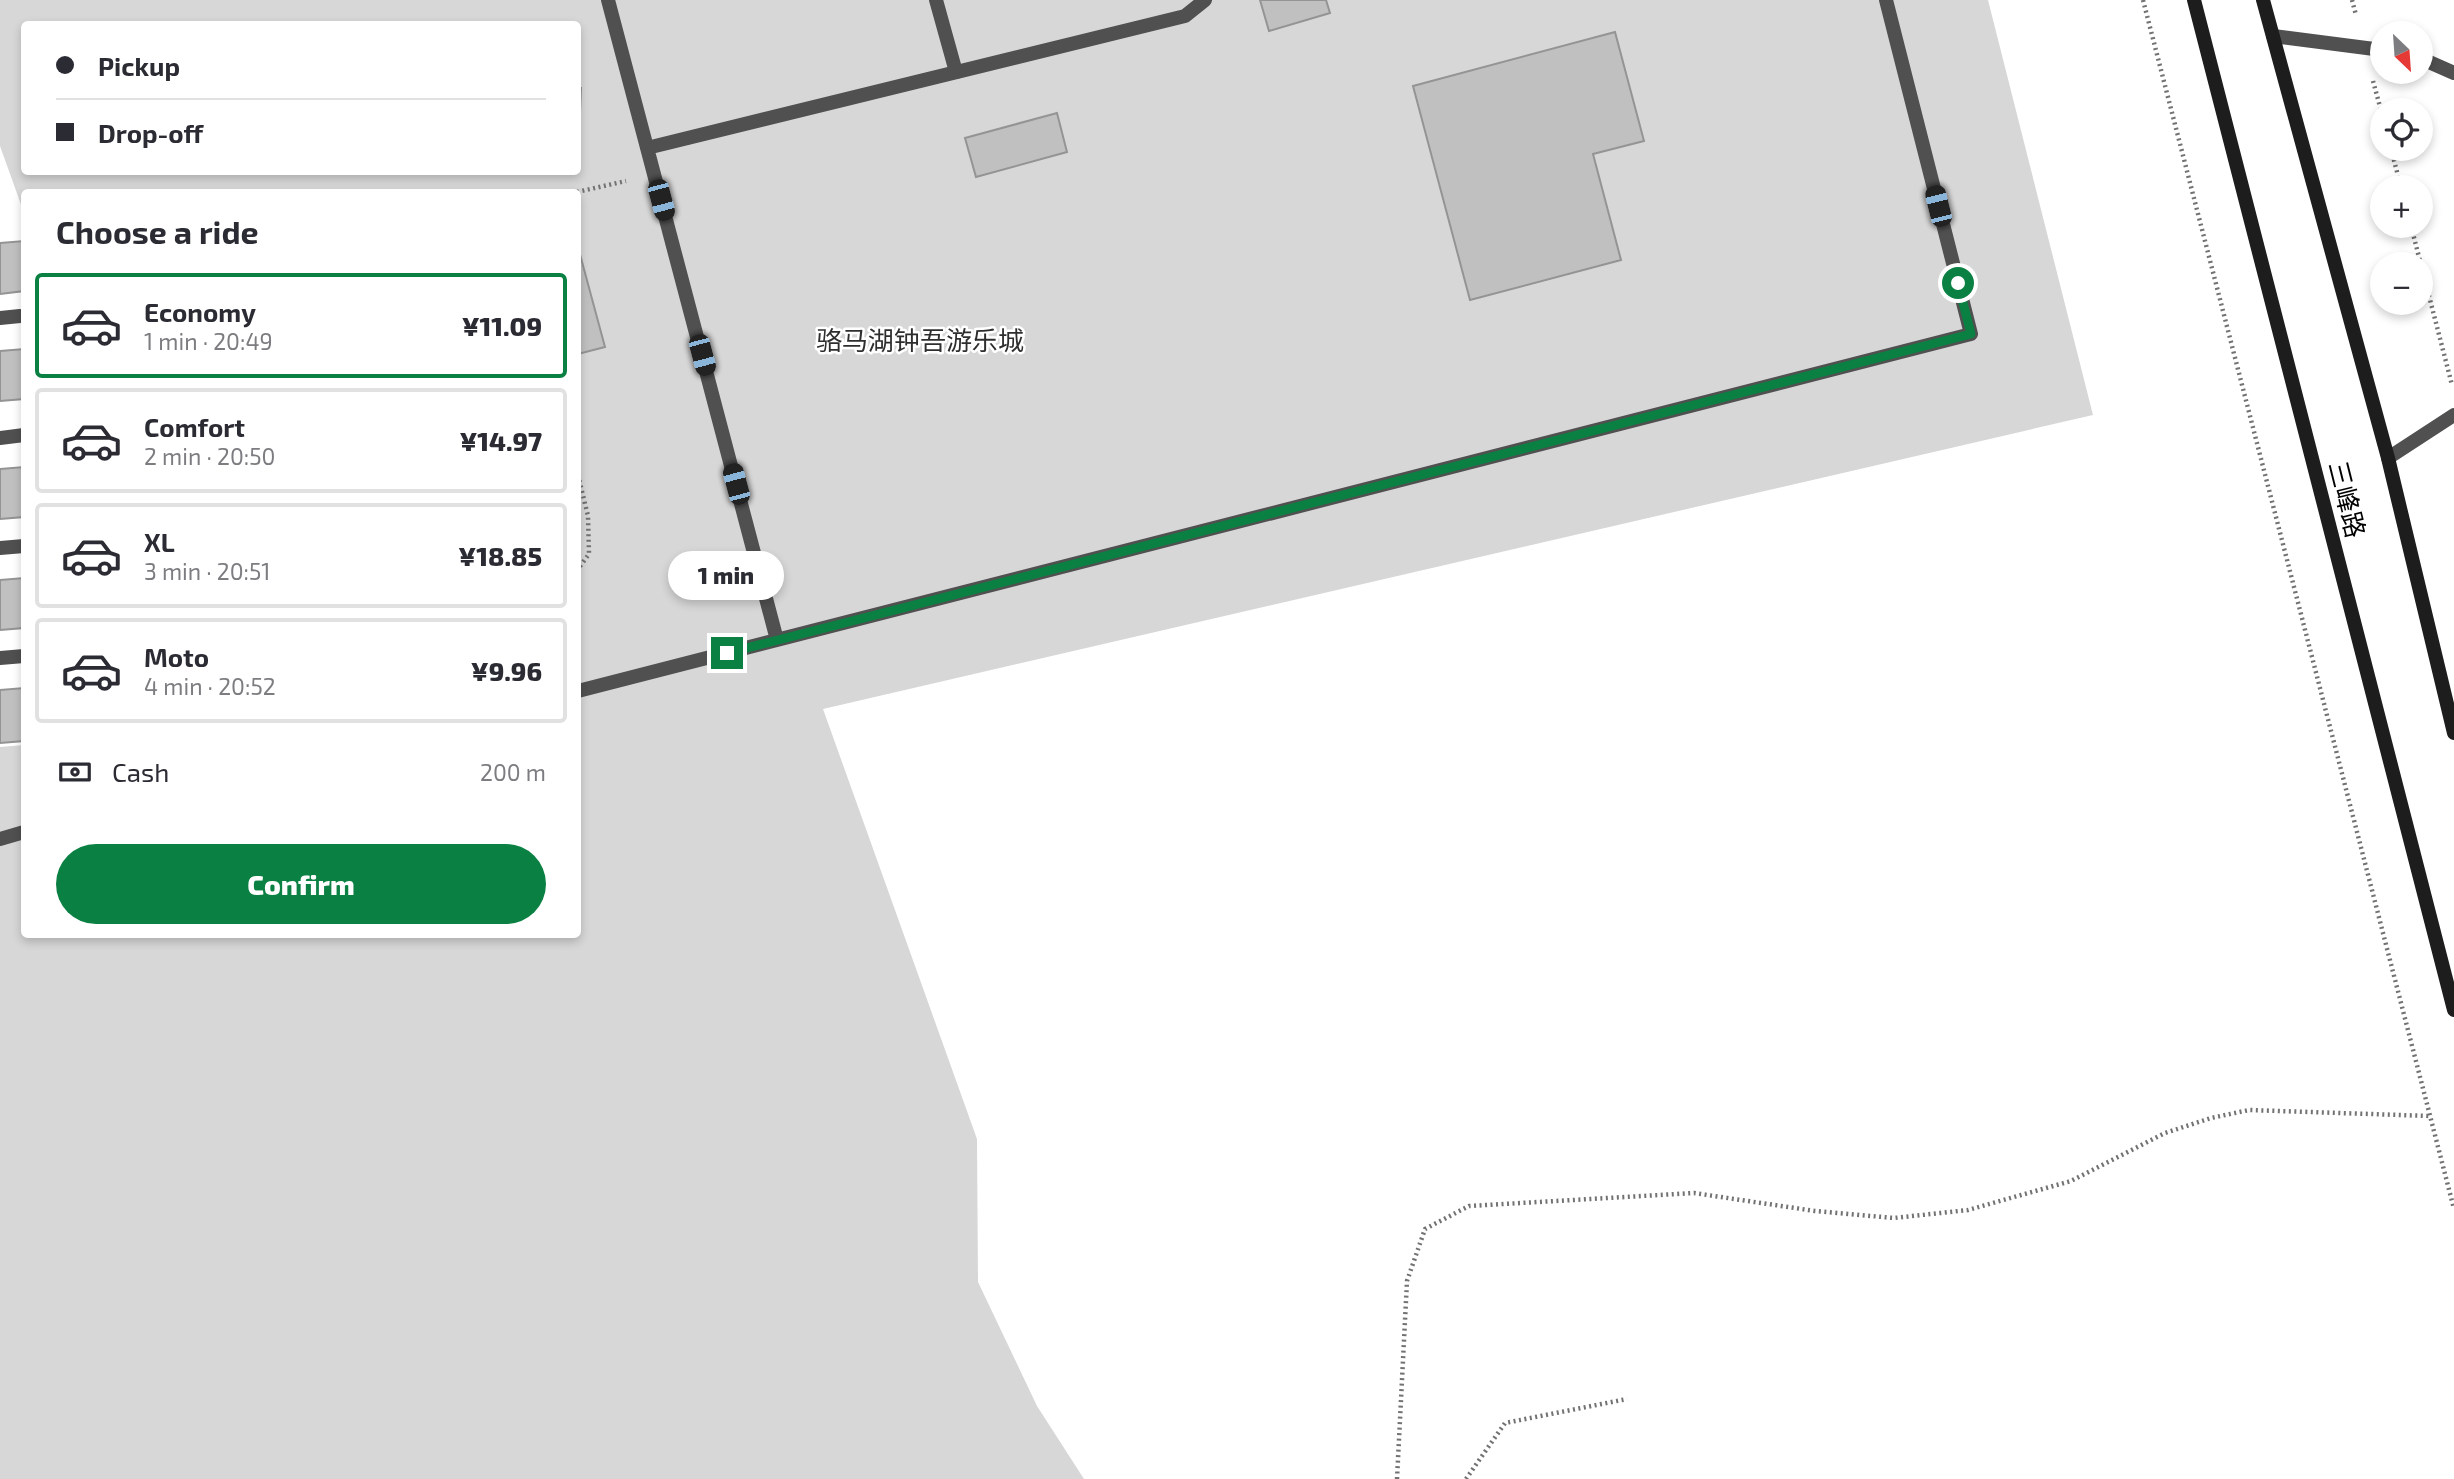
<!DOCTYPE html>
<meta charset="utf-8">
<style>
:root{--surface:#fff;--page:#f2f2f3;--text:#2b2b33;--muted:#7c7c81;--line:#e1e1e2;--accent:#0b8043}
body{margin:0;font-family:"Exo 2","Noto Sans SC",sans-serif;background:var(--page);color:var(--text);height:100vh;display:flex;flex-direction:column;font-size:26px;white-space:nowrap}
*{box-sizing:border-box;margin:0}
p{font-size:23px;color:var(--muted)}
.icon{flex:none;width:38px;height:38px;fill:none;stroke:currentColor;stroke-width:2;stroke-linecap:round;stroke-linejoin:round}
.map{position:relative;flex:1;overflow:hidden}
.side{position:absolute;left:21px;top:189px;width:560px;height:749px;display:flex;flex-direction:column;background:var(--surface);border-radius:7px;box-shadow:0 4px 10px #0003}
.side>*{flex:none}
.top-card{position:absolute;left:21px;top:21px;width:560px;height:154px;border-radius:7px;box-shadow:0 4px 10px #0003;display:grid;align-content:center;height:154px;padding:0 35px;background:var(--surface)}
.needle{width:46px;rotate:155deg}
.buttons{position:absolute;left:2370px;top:21px;display:grid;gap:14px}
.buttons a{display:grid;place-items:center;width:63px;height:63px;border-radius:50%;background:var(--surface);box-shadow:0 4px 10px #0003;font-size:35px}
.end{position:absolute;width:32px;height:32px;margin:-16px;border:9px solid #0b8043;background:#fff;box-shadow:0 0 0 4px #fff}
.from{border-radius:50%}
.bubble{position:absolute;height:49px;border-radius:24px;background:var(--surface);box-shadow:0 4px 10px #0003;font-size:23px;font-weight:800;line-height:49px;text-align:center}
.car{position:absolute;width:21px;height:42px;margin:-21px -10px;border-radius:9px;box-shadow:0 0 5px 2px #0007;background:linear-gradient(#222 24%,#8ab4d8 0 40%,#222 0 76%,#8ab4d8 0 86%,#222 0)}
.top-card b{display:flex;align-items:center;gap:24px;height:66px;font-size:26px}
.top-card b+b{border-top:2px solid var(--line)}
.top-card i{width:18px;height:18px;background:var(--text)}
ul{padding:0;list-style:none}
li{display:flex;align-items:center;gap:21px;height:105px;margin:0 14px 10px;padding:0 21px;border:4px solid var(--line);border-radius:7px}
li div{flex:1}
li b{display:block;font-size:26px}
li em{font-style:normal;font-weight:800}
li.selected{border-color:var(--accent)}
li>.icon{width:63px;height:63px;stroke-width:1.5}
h2{padding:0 35px;font-size:32px;line-height:84px}
.pay{display:flex;align-items:center;gap:18px;height:77px;padding:0 35px;font-size:26px}
.pay p{margin-inline-start:auto}
.action{display:flex;gap:14px;margin-top:auto;padding:14px 35px}
.action a{flex:1;height:80px;border-radius:42px;background:var(--accent);color:#fff;font-size:28px;font-weight:800;line-height:80px;text-align:center}
.map>svg:first-child{display:block}
.green{fill:#d7d7d7;fill-rule:evenodd}
.building{fill:#c0c0c0;stroke:#949494;stroke-width:2}
.lines{fill:none;stroke-linecap:round;stroke-linejoin:round}
.path{stroke:#727272;stroke-width:4.5;stroke-dasharray:2 3.5;stroke-linecap:butt}
.service{stroke:#505050;stroke-width:14}
.pedestrian{stroke:#505050;stroke-width:14}
.secondary{stroke:#1d1d1d;stroke-width:14}
.route{stroke:#0b8043;stroke-width:9}
.labels{text-anchor:middle;dominant-baseline:central;stroke-width:5;stroke-linejoin:round;paint-order:stroke}
.park-label{font-size:26px;fill:#2e2e2e;stroke:#fff}
.street-label{font-size:26px;fill:#000;stroke:#fff}
</style>
<div class="map">
<svg width="2454" height="1479" viewBox="0 0 2454 1479">
<rect width="100%" height="100%" fill="#fff"/>
<path class="green" d="M 0,0 L 1988,0 L 2093,415 L 823,709 L 977,1139 L 978,1282 L 1037,1406 L 1084,1479 L 0,1479 L 0,747 L 24,745 L 24,934 L 578,934 L 578,192 L 24,192 L 24,213 L 0,146 ZM 24,24 L 578,24 L 578,172 L 24,172 Z"/>
<path class="building" d="M 1260,0 L 1326,0 L 1330,13 L 1269,31 Z
M 1615,32 L 1644,141 L 1593,154 L 1621,260 L 1470,300 L 1413,86 Z
M 578,88 L 581,88 L 578,162 Z
M 1057,113 L 1067,152 L 976,177 L 965,138 Z
M 24,241 L 24,291 L 0,294 L 0,243 Z
M 578,247 L 605,347 L 578,354 Z
M 24,349 L 24,399 L 0,401 L 0,351 Z
M 24,467 L 24,517 L 0,519 L 0,469 Z
M 24,578 L 24,628 L 0,630 L 0,580 Z
M 24,688 L 24,741 L 0,743 L 0,690 Z"/>
<g class="lines">
<path class="path" d="M 2143,0 L 2454,1209
M 2352,0 L 2356,15
M 2373,81 L 2382,114
M 2391,149 L 2401,187
M 577,192 L 626,181
M 2411,226 L 2452,385
M 578,475 L 588,516 L 589,554 L 578,569
M 1397,1479 L 1407,1281 L 1425,1229 L 1469,1206 L 1694,1193 L 1815,1211 L 1894,1218 L 1968,1210 L 2071,1181 L 2165,1133 L 2211,1118 L 2249,1110 L 2430,1116
M 1466,1479 L 1505,1423 L 1627,1399"/>
<path class="service" d="M 608,0 L 777,640
M 2273,36 L 2382,50
M 2420,58 L 2454,73
M 647,148 L 1185,16 L 1205,0
M 0,318 L 20,316
M 0,438 L 24,435
M 2388,458 L 2454,415
M 0,548 L 24,546
M 0,658 L 24,656
M 578,691 L 1971,334 L 1886,0
M 0,839 L 24,832"/>
<path class="pedestrian" d="M 936,0 L 956,72"/>
<path class="secondary" d="M 2194,0 L 2454,1010
M 2263,0 L 2388,458 L 2454,733"/>
</g>
<g class="lines">
<path class="route" d="M 727,653 L 1971,334 L 1958,283"/>
</g>
<g class="labels">
<g class="park-label">
<text x="920" y="339">骆马湖钟吾游乐城</text>
</g>
<g class="street-label">
<text transform="translate(2348 499) rotate(76)">三峰路</text>
</g>
</g>
</svg>
<div class="buttons">
<a><svg class="needle" viewBox="-14 -14 28 28"><path d="M0-13l5 13h-10z" fill="#e53935"/><path d="M0 13l5-13h-10z" fill="#7c7c81"/></svg></a>
<a><svg class="icon" aria-label="locate" viewBox="0 0 24 24"><circle cx="12" cy="12" r="6"/><path d="M12 2v4M12 18v4M2 12h4M18 12h4"/></svg></a>
<a>+</a>
<a>−</a>
</div>
<i class="end from" style="left:1958px;top:283px"></i>
<i class="end" style="left:727px;top:653px"></i>
<div class="bubble" style="left:668px;top:551px;width:116px">1 min</div>
<i class="car" style="left:661px;top:200px;rotate:165deg"></i>
<i class="car" style="left:1938px;top:206px;rotate:346deg"></i>
<i class="car" style="left:702px;top:355px;rotate:165deg"></i>
<i class="car" style="left:736px;top:484px;rotate:345deg"></i>
<div class="top-card">
<b><i class="from"></i>Pickup</b>
<b><i></i>Drop-off</b>
</div>
<section class="side">
<h2>Choose a ride</h2>
<ul>
<li class="selected"><svg class="icon" aria-label="car" viewBox="0 0 24 24"><path d="M5 17H2v-5l4-1 3-4h7l3 4 3 1v5h-3M9 17h6M6 11h13"/><circle cx="7" cy="17" r="2"/><circle cx="17" cy="17" r="2"/></svg><div><b>Economy</b><p>1 min · 20:49</p></div><em>¥11.09</em></li>
<li><svg class="icon" aria-label="car" viewBox="0 0 24 24"><path d="M5 17H2v-5l4-1 3-4h7l3 4 3 1v5h-3M9 17h6M6 11h13"/><circle cx="7" cy="17" r="2"/><circle cx="17" cy="17" r="2"/></svg><div><b>Comfort</b><p>2 min · 20:50</p></div><em>¥14.97</em></li>
<li><svg class="icon" aria-label="car" viewBox="0 0 24 24"><path d="M5 17H2v-5l4-1 3-4h7l3 4 3 1v5h-3M9 17h6M6 11h13"/><circle cx="7" cy="17" r="2"/><circle cx="17" cy="17" r="2"/></svg><div><b>XL</b><p>3 min · 20:51</p></div><em>¥18.85</em></li>
<li><svg class="icon" aria-label="car" viewBox="0 0 24 24"><path d="M5 17H2v-5l4-1 3-4h7l3 4 3 1v5h-3M9 17h6M6 11h13"/><circle cx="7" cy="17" r="2"/><circle cx="17" cy="17" r="2"/></svg><div><b>Moto</b><p>4 min · 20:52</p></div><em>¥9.96</em></li>
</ul>
<div class="pay"><svg class="icon" aria-label="cash" viewBox="0 0 24 24"><path d="M3 7h18v10H3z"/><circle cx="12" cy="12" r="2"/></svg>Cash<p>200 m</p></div>
<div class="action"><a>Confirm</a></div>
</section>
</div>
